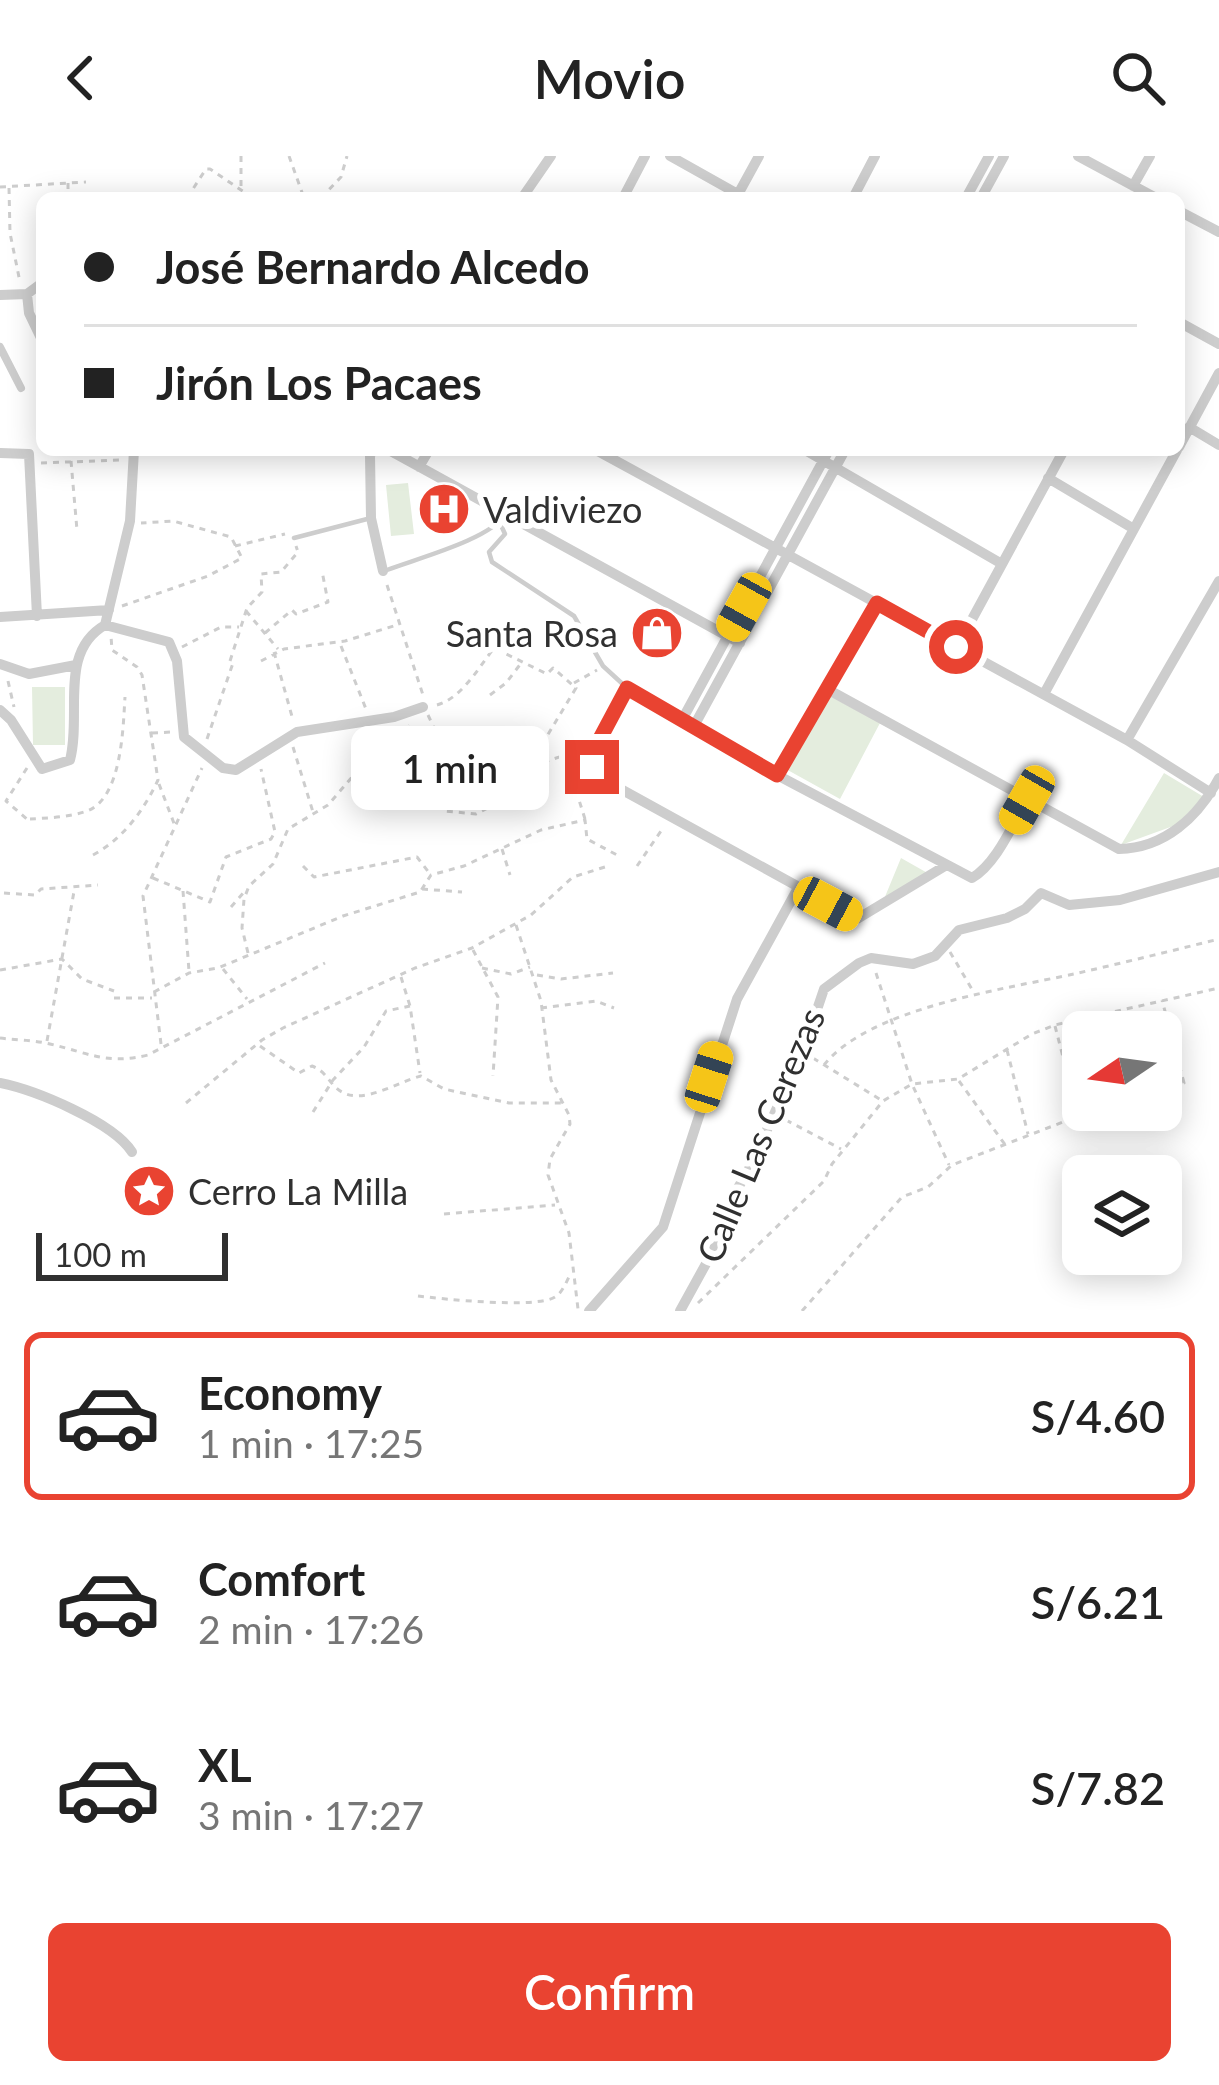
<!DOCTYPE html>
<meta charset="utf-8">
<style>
:root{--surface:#fff;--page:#f6f6f6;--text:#222;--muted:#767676;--line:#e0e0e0;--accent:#e94331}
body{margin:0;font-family:Lato,sans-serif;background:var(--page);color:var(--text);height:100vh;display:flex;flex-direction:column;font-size:45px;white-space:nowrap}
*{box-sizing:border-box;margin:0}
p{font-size:39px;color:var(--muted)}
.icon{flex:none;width:66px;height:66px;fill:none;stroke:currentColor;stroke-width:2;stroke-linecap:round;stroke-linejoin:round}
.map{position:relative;height:1155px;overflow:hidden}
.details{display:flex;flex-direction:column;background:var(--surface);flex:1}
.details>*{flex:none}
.hud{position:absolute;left:36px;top:36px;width:1149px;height:264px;border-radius:18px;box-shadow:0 6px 30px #0003;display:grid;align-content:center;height:264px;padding:0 48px;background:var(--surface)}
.needle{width:78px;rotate:257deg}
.controls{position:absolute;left:1062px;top:855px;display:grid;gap:24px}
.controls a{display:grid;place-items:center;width:120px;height:120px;border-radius:18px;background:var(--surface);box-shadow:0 6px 30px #0003;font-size:60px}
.scale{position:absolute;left:36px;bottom:30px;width:192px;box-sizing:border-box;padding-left:12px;border:6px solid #303030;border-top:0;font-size:33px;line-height:42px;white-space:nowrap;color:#303030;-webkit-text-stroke:9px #fff;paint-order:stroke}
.end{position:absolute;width:54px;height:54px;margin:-27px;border:15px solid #e94331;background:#fff;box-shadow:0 0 0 6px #fff}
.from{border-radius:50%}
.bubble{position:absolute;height:84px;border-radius:18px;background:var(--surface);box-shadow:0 6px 30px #0003;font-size:39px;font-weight:600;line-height:84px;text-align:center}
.car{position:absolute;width:36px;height:72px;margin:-36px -18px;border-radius:15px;box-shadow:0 0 9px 3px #0007;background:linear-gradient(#f5c518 24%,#345 0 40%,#f5c518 0 76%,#345 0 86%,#f5c518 0)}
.hud b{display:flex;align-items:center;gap:42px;height:114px;font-size:45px}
.hud b+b{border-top:3px solid var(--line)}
.hud i{width:30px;height:30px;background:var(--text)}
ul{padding:21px 0 0;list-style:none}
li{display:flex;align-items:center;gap:36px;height:168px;margin:0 24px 18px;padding:0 24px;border:6px solid transparent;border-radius:18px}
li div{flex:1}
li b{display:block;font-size:45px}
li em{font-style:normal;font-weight:600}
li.selected{border-color:var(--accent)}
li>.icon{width:108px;height:108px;stroke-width:1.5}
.action{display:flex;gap:24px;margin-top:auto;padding:24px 48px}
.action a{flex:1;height:138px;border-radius:18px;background:var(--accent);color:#fff;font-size:48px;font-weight:600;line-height:138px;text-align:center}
header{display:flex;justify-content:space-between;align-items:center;height:156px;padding:0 48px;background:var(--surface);font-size:54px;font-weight:600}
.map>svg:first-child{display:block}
.green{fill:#e4edde}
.building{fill:#171717}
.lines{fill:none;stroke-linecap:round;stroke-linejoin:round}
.path{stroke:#cdcdcd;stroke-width:3;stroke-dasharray:6 6;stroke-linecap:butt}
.service{stroke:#cdcdcd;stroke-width:4.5}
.pedestrian{stroke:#cdcdcd;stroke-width:8}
.minor{stroke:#cdcdcd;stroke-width:10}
.route{stroke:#e94331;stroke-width:15}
.labels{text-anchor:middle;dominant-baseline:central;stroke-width:12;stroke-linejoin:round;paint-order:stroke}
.poi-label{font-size:36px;fill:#303030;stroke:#fff;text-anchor:start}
.street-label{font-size:36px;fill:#303030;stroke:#fff}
</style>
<header><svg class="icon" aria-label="back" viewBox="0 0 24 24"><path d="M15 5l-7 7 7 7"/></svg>Movio<svg class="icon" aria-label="search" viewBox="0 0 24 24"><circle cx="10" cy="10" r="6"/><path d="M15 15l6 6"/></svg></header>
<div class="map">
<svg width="1219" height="1155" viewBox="0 0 1219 1155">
<rect width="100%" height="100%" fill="#fff"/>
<path class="green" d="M 408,327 L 414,378 L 391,380 L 386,329 Z
M 32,531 L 65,531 L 65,589 L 33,589 Z
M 826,538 L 880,567 L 840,643 L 784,612 Z
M 1164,617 L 1204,641 L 1176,669 L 1121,689 Z
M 901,702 L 931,719 L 882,748 Z"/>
<path class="building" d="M 658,453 L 675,462 L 654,502 L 637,492 Z"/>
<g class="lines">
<path class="path" d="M 241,0 L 241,32
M 289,0 L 304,42
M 68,27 L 68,42
M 0,31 L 86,26
M 9,32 L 10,77 L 20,126
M 187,42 L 206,13 L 210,13 L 253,42
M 321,42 L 341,21 L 347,0
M 71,305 L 77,374
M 41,307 L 121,304
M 235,390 L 285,378
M 387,429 L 423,539
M 122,450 L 208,420 L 242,402 L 231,381 L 173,365 L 141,367
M 246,455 L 278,493
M 265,477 L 292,454 L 296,458 L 328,446 L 322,415
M 341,490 L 366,553
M 182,491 L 221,471 L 239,471
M 274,496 L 293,564
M 261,505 L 284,493 L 345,485 L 397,469
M 8,525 L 14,551
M 574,527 L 597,514
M 490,539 L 506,527 L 522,506
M 437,549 C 462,542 479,511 494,492 L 547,518 L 553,512 L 576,532 L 544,585 L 535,593
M 428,559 L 441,587 L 489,580 L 488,593 L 522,594 L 526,588 L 545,607
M 152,577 L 172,576
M 207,583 L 233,507 L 230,505 L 247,452 L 262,436 L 261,418 L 281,416 L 298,396 L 296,390
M 293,591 L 313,656
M 27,612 L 6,645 L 28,664
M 442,621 L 445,655 L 476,658 L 501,645 L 507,650 L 517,649 L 523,641 L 526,617
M 159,628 L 175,670
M 377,644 L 385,644 L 386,634 L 427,621 L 497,622 L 568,598 L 578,600
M 30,663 C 48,662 70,661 87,655 C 122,642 123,572 125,541
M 585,663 L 579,644 L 590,629
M 502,693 L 510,719
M 93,699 C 123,683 144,654 158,624 L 142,519 L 137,511 L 112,494 L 111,480
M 303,710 L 314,721 L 417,701 L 430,718
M 637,710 L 663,672
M 153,722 L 210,746 L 226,701 L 271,683 L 275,676 L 261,613
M 422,733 L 462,736
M 183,735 L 189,815
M 4,737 L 35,739 L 41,733 L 98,729
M 231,751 L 244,736
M 516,769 L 541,845 L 551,924 L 569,959 L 570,968 L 550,1003 L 548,1019 L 569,1077 L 578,1153
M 473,794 L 498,841 L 493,920
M 950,796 L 973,835
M 248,797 L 242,772 L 244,743 L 249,730 L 273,708 L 288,673 L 328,649 L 359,613 L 409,569
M 482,812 L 511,818 L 530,811
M 223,813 L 247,843
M 0,814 L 62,803 L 82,823 L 114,835
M 876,817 L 912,928 L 949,1009
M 537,819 L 561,823 L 613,817
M 401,821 L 410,850 L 420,917
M 154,836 L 189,817 L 218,812 L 343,760 L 420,736 L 431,719 L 464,710 L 541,674 L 585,664 L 587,683 L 617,699
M 114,842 L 152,842
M 541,852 L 596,845 L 614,852
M 1107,859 L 1112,876
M 1055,870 L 1078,959
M 0,882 C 16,884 34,884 50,888 C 89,897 106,909 148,899 L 325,807
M 47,885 L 75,730
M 161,888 L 143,740 L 202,612
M 260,890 L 299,917 L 312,910 C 328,916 329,929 342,936 C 363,949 400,925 421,920 L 444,933 L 509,947 L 561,947
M 1007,894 L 1028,978
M 813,902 L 881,944
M 824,909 C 869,852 1005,833 1074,818 C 1122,807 1171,795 1219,783
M 959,925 L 1006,990
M 1161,934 L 1184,927 L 1162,844
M 186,947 L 262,884 L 283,872 L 415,812 L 472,792 L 531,759 L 573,721 L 608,710
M 313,956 L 333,924 L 364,891 L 386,855 L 410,850
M 786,964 L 841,993
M 444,1058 L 555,1049
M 418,1140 C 443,1143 536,1153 555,1141 C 563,1136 566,1126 571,1117
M 698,1147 L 824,1025 L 832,1008 L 883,945 L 912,928 L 958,923 L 1032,878 L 1055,869 L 1219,832
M 802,1155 L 902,1041 L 928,1031 L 952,1009 L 1094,954"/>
<path class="service" d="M 500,367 L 505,378 L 489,396 L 492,406 L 574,460 L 603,510 L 627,532
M 294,382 L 371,362
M 387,414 C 415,403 492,383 505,358"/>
<path class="pedestrian" d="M 0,191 L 21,232"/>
<path class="minor" d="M 670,0 L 745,42
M 1078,0 L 1156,42
M 1133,30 L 1150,0
M 522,42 L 551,0
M 623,42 L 645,0
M 736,42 L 759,0
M 853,42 L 875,0
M 966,42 L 989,0
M 981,42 L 1004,0
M 1179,55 L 1219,76
M 42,127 L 27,138 L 29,157 L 42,184
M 0,139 L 27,138
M 1179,166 L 1219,188
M 1189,271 L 1219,289
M 1179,291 L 1219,217
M 374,294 L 370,299 L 371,362 L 383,415
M 389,294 L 740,487
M 596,294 L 1127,584 L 1211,637
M 805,294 L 1002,408
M 0,297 L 29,298 L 37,460
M 419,311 L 429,294
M 1048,322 L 1134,373
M 0,461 L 109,454
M 105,469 L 130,365 L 134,294
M 957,491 L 1064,294
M 0,508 L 29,518 L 76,509
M 827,533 L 1119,693 C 1165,692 1198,661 1219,622
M 1044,538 L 1177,294
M 0,554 L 11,564 L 42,613 L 70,604 C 82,558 58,496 105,469 L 169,486 L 177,505 L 184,581 L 223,612 L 236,614 L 297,576 L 394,561 L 423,551
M 682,564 L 829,294
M 694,570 L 845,294
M 1127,584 L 1219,425
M 777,619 L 877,447
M 945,710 L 857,763 L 597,620 L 591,603 L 595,592 L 627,532 L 777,619 L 972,722 C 997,707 1012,669 1027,644
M 0,927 C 35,934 113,966 132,996
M 589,1155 L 663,1071 L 737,843 L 798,732
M 680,1155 L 713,1095 L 730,1045 L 748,1015 L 803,895 L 824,833 L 859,807 L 871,802 L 913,808 L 935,800 L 959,774 L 1007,762 L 1025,753 L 1041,737 L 1069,749 L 1120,744 L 1219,716"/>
</g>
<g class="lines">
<path class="route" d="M 592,611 L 595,592 L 627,532 L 777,619 L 877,447 L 956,491"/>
</g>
<defs>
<g id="hospital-disc" transform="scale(2.7)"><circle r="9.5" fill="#e94331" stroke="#fff"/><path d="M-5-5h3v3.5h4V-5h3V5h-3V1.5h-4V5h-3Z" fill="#fff"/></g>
<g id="shop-disc" transform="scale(2.7)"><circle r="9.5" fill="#e94331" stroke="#fff"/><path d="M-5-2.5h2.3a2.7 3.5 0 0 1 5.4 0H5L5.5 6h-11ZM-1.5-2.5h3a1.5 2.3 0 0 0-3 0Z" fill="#fff"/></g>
<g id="sight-disc" transform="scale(2.7)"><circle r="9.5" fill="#e94331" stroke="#fff"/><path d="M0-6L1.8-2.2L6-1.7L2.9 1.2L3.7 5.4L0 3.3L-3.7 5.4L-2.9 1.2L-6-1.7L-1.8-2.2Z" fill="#fff"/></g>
</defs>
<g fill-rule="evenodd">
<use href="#hospital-disc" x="444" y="353"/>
<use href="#shop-disc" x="657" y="477"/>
<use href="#sight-disc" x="149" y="1035"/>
</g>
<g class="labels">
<g class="poi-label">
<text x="483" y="353">Valdiviezo</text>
<text x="618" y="477" text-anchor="end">Santa Rosa</text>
<text x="188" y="1035">Cerro La Milla</text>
</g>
<g class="street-label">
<text transform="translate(760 979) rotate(-67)">Calle Las Cerezas</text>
</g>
</g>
</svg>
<div class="controls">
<a><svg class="needle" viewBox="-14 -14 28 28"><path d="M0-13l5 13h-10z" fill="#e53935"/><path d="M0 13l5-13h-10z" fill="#767676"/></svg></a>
<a><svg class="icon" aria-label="layers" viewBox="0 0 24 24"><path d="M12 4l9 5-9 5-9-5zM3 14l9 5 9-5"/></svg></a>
</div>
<div class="scale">100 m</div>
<i class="end from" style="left:956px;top:491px"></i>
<i class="end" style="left:592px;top:611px"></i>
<div class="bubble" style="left:351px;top:570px;width:198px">1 min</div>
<i class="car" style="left:744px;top:451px;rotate:209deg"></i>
<i class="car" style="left:1027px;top:644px;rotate:210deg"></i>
<i class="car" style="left:828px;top:748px;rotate:118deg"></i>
<i class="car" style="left:709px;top:921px;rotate:18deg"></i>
<div class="hud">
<b><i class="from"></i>José Bernardo Alcedo</b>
<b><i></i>Jirón Los Pacaes</b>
</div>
</div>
<section class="details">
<ul>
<li class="selected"><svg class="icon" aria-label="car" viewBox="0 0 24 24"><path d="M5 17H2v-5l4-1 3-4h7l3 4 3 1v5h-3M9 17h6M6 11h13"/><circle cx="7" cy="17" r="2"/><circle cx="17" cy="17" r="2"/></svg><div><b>Economy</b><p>1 min · 17:25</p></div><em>S/4.60</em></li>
<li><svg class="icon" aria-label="car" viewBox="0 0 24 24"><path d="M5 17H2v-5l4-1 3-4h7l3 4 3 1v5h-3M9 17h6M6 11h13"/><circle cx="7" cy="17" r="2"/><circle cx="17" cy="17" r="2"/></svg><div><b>Comfort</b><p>2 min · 17:26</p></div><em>S/6.21</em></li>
<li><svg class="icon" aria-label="car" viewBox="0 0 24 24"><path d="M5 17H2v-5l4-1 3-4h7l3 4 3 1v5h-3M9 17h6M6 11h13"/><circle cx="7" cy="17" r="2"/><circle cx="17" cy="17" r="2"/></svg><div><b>XL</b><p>3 min · 17:27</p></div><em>S/7.82</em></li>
</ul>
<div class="action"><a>Confirm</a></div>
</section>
